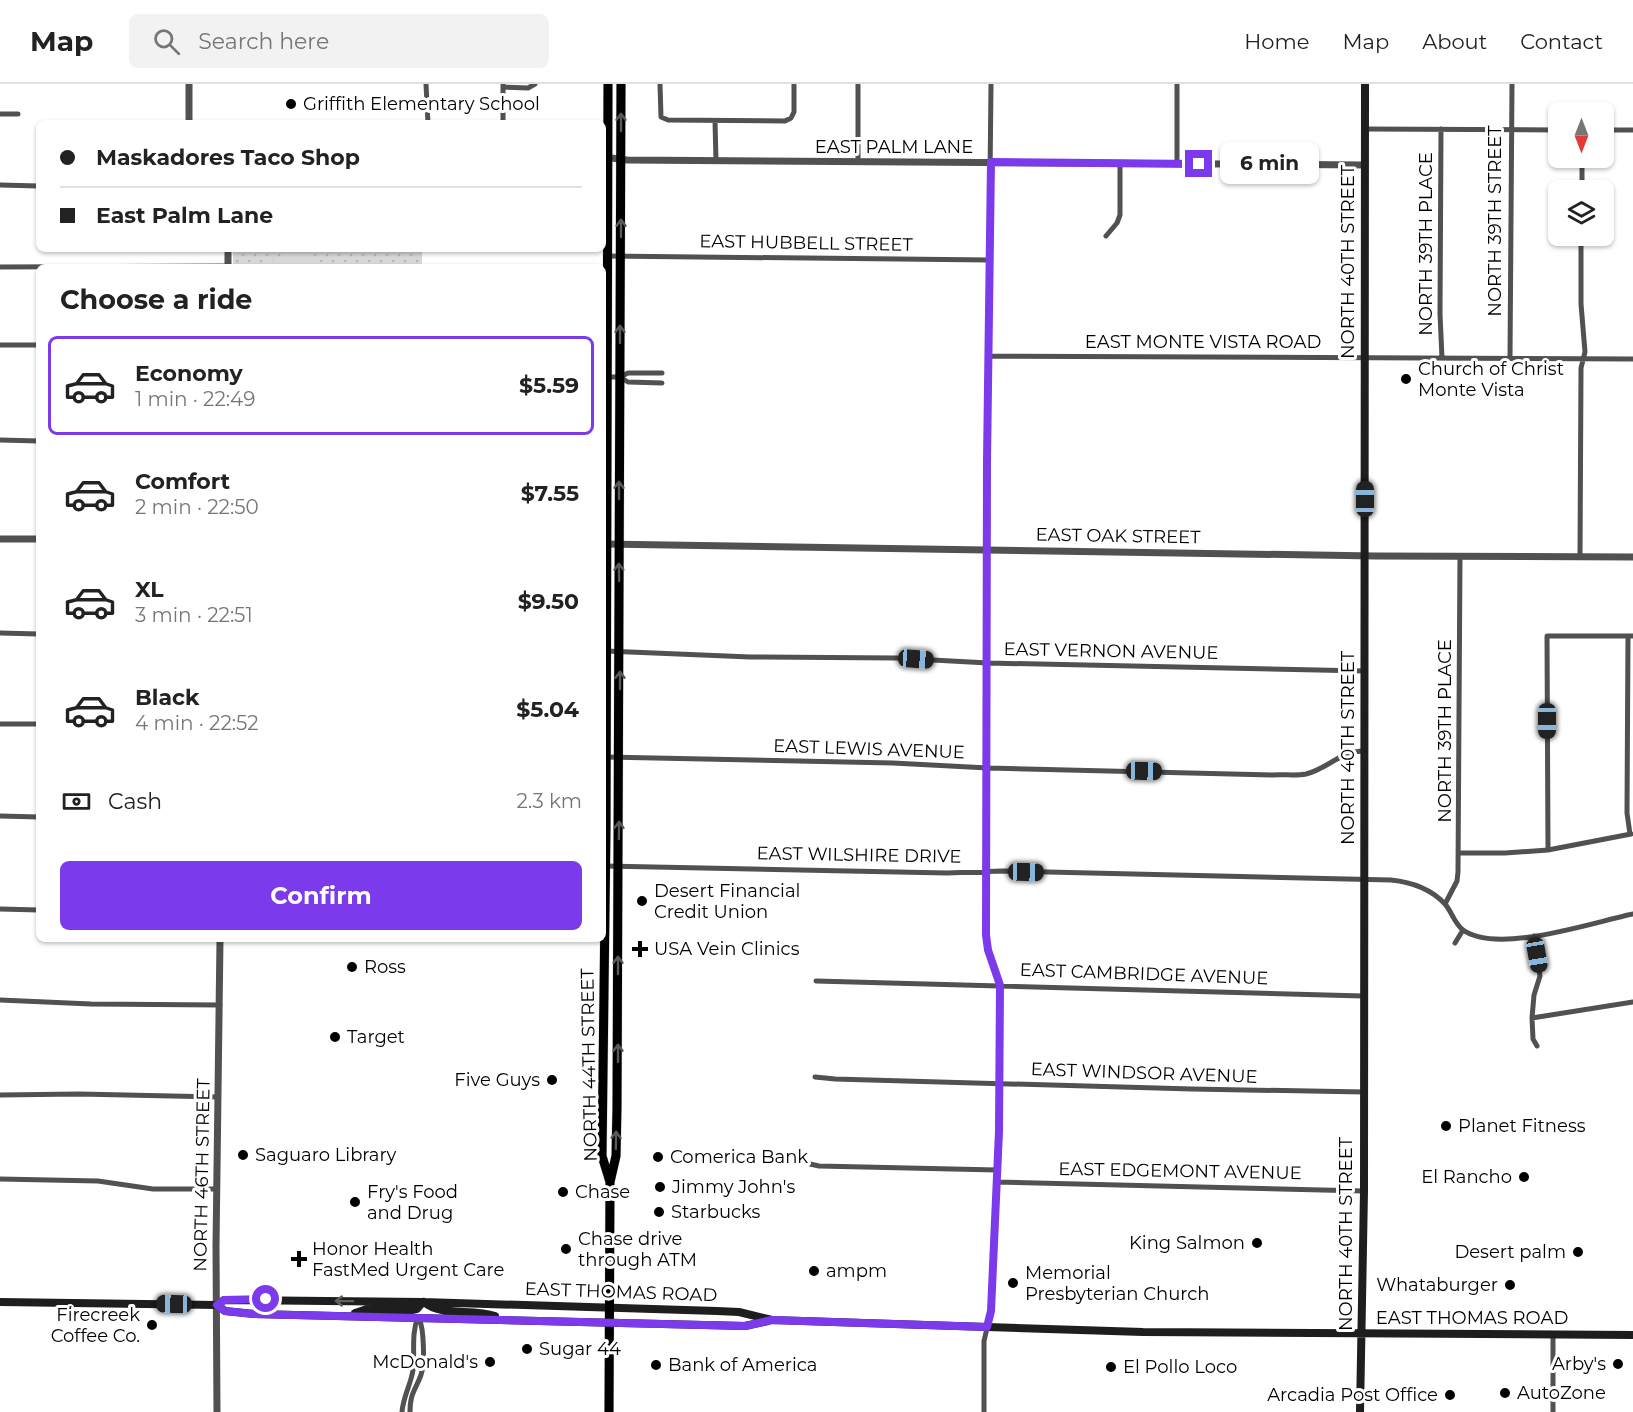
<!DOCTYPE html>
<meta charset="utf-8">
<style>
:root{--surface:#fff;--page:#f2f2f2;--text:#222;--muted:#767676;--line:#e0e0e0;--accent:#7c3aed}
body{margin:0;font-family:Montserrat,sans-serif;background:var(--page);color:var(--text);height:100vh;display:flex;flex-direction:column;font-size:22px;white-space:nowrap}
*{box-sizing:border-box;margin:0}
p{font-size:20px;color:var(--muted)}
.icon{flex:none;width:33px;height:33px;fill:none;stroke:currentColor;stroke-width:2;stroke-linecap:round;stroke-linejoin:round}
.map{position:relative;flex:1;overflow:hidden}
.drawer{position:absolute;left:36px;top:180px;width:570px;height:678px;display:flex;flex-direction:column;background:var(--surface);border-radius:9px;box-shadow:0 2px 4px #0004}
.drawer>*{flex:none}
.top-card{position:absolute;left:36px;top:36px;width:570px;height:132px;border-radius:9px;box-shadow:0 2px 4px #0004;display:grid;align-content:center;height:132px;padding:0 24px;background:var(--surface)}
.needle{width:39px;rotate:180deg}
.buttons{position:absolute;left:1548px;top:18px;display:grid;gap:12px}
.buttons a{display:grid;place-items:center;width:66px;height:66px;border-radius:9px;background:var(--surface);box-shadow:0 2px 4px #0004;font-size:30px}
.end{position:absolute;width:27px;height:27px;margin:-14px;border:8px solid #7c3aed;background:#fff;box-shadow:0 0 0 3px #fff}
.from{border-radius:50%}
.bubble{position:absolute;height:42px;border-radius:9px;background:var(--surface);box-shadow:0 2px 4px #0004;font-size:20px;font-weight:700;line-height:42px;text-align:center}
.car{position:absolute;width:18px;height:36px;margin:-18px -9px;border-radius:8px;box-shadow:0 0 4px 2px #0007;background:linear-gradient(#222 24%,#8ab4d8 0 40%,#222 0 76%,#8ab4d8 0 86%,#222 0)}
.top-card b{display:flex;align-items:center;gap:21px;height:57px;font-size:22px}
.top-card b+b{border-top:2px solid var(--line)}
.top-card i{width:15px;height:15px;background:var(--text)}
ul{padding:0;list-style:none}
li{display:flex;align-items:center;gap:18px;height:99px;margin:0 12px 9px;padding:0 12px;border:3px solid transparent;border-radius:9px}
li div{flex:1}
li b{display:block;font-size:22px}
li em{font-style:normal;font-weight:700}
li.on{border-color:var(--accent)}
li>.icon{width:54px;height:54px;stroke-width:1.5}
h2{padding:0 24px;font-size:27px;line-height:72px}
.pay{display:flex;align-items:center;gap:15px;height:66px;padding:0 24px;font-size:22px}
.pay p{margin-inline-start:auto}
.cta{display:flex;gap:12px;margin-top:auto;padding:12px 24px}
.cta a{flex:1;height:69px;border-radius:9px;background:var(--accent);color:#fff;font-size:24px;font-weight:700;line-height:69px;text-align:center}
header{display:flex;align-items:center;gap:36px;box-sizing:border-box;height:84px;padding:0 30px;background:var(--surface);border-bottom:2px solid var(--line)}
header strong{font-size:28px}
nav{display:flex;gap:33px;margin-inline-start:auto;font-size:21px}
.search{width:420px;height:54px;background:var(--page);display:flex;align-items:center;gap:15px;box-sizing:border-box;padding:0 21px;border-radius:9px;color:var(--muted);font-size:22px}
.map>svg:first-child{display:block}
.green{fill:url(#green-dots)}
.pitch{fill:#d8d8d8}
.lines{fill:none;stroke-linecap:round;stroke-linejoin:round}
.primary-casing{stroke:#dbdbdb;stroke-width:10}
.minor{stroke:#515151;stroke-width:5}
.tertiary{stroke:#515151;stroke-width:7}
.secondary{stroke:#1e1e1e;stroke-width:8}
.primary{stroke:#000;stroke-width:9}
.oneway{stroke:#595959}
.oneway2{stroke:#626262}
.route{stroke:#7c3aed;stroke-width:8}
.poi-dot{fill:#000;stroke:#fff;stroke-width:2}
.labels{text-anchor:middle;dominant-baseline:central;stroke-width:6;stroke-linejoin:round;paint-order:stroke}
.poi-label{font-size:18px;fill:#000;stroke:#fff;text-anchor:start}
.street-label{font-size:18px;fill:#000;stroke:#fff}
</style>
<header>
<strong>Map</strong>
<div class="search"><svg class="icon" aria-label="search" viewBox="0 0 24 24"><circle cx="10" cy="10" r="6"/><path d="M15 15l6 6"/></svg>Search here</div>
<nav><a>Home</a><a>Map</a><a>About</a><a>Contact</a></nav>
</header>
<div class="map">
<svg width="1633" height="1328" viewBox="0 0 1633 1328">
<defs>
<pattern id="green-dots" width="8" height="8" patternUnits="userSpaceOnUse" patternTransform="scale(1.5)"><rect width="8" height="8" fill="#d8d8d8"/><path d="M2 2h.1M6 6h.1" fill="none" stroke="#b8b8b8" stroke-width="1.8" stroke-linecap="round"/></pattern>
</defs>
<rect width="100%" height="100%" fill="#fff"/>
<path class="green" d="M 233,165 L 422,165 L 422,183 L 233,183 Z"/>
<path class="pitch" d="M 293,165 L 307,165 L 318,183 L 266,183 L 265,181 Z"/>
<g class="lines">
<g class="primary-casing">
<path id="primary" d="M 608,0 L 606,744 L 602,1072 L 610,1098 L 609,1328
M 610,1098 L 616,1072 L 617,1023 L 621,0"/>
</g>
<path class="minor" d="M 426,0 L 428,39
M 660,0 L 661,33 L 668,36 L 785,37 L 791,34 L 794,28 L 794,0
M 503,3 L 528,4 L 535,0
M 0,30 L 18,30
M 715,37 L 716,77
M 503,39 L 503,0
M 1365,45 L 1558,46
M 1441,45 L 1440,230 L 1442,274
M 1604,46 L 1633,46
M 858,78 L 858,0
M 1177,79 L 1177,0
M 0,101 L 39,102
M 1582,106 L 1582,74
M 1106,152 L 1117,139 L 1120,131 L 1120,79
M 607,172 L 990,176
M 0,183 L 228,182
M 0,261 L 39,261
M 988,272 L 1633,275
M 1510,274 L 1512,0
M 605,293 L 620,293 L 628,289 L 662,289
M 620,293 L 628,298 L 662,299
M 0,356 L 39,357
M 1580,473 L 1581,284 L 1585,268 L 1581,220 L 1581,152
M 0,549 L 39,550
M 1628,552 L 1627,729 L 1630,750
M 606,567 L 750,573 L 896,574 L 988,579 L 1365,587
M 0,640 L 39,640
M 606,673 L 893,679 L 988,684 L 1272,691 C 1283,690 1296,692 1306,690 C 1327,685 1342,666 1365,667
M 0,732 L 39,733
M 1548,766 L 1547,552 L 1633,552
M 1459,769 L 1505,769 L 1548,766 L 1631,750
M 605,782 L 947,789 L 1002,787 L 1391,796 C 1411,798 1431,805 1445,820 C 1452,828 1454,839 1463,846 C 1498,871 1593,838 1633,830
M 1445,820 L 1457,797 L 1458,788 L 1460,472
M 0,825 L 39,826
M 1534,852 L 1540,892 L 1534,911 L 1532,934 L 1533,955 L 1537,962
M 1455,859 L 1463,846
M 816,897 L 1363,912
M 0,916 L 91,920 L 220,921
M 1532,934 L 1633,918
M 815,993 L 835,995 L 1192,1005 L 1364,1008
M 0,1011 L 79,1010 L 218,1013
M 810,1080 L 819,1082 L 997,1086
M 0,1095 L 98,1097 L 153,1105 L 217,1105
M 996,1098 L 1364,1107
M 1553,1250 L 1553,1328
M 402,1328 C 403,1313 411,1300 413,1286 C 415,1268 411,1250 418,1233
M 410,1328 C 410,1309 415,1307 421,1291 C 425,1279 424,1245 419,1234
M 984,1328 L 984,1257 L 991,1227 L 999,1047 L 1000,901 L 988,866 L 986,851 L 987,377 L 991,0"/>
<path class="tertiary" d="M 189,0 L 189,39
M 603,73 L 627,76 L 1365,81
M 228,183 L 228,165
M 0,455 L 39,455
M 604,460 L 1375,472 L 1633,473
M 217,1328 L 216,1162 L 220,855"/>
<path class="secondary" d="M 0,1218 L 217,1221 L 224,1216 L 423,1218 L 717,1227 L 739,1228 L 772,1236 L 1143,1248 L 1633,1251
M 424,1218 C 441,1233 472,1224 495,1232
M 217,1221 L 225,1227 L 254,1230 L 745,1242 L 768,1237
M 355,1229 L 367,1225 L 412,1226 L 417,1225 L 423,1218
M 1360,1328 L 1364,1107 L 1365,0"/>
<use href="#primary" class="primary"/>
</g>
<defs><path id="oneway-shaft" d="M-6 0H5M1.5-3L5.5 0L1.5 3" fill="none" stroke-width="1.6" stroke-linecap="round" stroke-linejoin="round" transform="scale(1.5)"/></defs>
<g class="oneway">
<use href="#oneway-shaft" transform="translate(621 38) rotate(-90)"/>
<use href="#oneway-shaft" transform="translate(621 144) rotate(-90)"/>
<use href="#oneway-shaft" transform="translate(620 250) rotate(-90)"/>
<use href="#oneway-shaft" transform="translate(619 406) rotate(-90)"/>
<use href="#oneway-shaft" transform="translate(619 488) rotate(-91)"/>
<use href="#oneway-shaft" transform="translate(620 596) rotate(-90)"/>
<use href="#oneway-shaft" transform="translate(619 746) rotate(-89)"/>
<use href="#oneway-shaft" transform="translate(618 881) rotate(-90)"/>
<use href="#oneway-shaft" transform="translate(618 969) rotate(-90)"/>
<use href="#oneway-shaft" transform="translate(616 1056) rotate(-89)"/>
</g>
<use class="oneway2" href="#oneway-shaft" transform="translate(344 1217) rotate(-179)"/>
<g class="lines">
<path class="route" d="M 266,1215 L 224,1216 L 217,1221 L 225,1227 L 254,1230 L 745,1242 L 772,1236 L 987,1243 L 991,1227 L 999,1047 L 1000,901 L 988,866 L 986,851 L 987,377 L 991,78 L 1199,80"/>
</g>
<g class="poi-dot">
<circle cx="291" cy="20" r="6"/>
<circle cx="1406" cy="295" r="6"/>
<circle cx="642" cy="817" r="6"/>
<path d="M637 856h6v6h6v6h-6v6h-6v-6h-6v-6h6z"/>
<circle cx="352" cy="883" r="6"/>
<circle cx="335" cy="953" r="6"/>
<circle cx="552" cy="996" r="6"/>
<circle cx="1446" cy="1042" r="6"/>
<circle cx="243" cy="1071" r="6"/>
<circle cx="658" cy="1073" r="6"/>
<circle cx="1524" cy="1093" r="6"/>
<circle cx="660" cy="1103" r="6"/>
<circle cx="563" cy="1108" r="6"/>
<circle cx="355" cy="1118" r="6"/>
<circle cx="659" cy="1128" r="6"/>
<circle cx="1257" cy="1159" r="6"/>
<circle cx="566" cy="1165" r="6"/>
<circle cx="1578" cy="1168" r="6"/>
<path d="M296 1166h6v6h6v6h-6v6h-6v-6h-6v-6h6z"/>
<circle cx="814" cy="1187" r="6"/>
<circle cx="1013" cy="1199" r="6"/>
<circle cx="1510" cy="1201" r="6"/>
<circle cx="152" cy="1241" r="6"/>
<circle cx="527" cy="1265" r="6"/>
<circle cx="490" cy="1278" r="6"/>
<circle cx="1618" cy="1280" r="6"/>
<circle cx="656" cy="1281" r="6"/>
<circle cx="1111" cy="1283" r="6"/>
<circle cx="1505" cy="1309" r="6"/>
<circle cx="1450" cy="1311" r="6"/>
</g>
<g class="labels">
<g class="poi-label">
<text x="303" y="20">Griffith Elementary School</text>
<text x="1418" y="285">Church of Christ<tspan x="1418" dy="21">Monte Vista</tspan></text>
<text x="654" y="807">Desert Financial<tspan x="654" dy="21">Credit Union</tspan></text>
<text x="654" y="865">USA Vein Clinics</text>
<text x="364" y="883">Ross</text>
<text x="347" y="953">Target</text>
<text x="540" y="996" text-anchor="end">Five Guys</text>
<text x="1458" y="1042">Planet Fitness</text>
<text x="255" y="1071">Saguaro Library</text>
<text x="670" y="1073">Comerica Bank</text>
<text x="1512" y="1093" text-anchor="end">El Rancho</text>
<text x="672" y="1103">Jimmy John's</text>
<text x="367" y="1108">Fry's Food<tspan x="367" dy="21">and Drug</tspan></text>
<text x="575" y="1108">Chase</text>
<text x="671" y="1128">Starbucks</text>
<text x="578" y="1155">Chase drive<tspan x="578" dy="21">through ATM</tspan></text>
<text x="1245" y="1159" text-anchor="end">King Salmon</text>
<text x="312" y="1165">Honor Health<tspan x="312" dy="21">FastMed Urgent Care</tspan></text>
<text x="1566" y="1168" text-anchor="end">Desert palm</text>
<text x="826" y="1187">ampm</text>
<text x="1025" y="1189">Memorial<tspan x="1025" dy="21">Presbyterian Church</tspan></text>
<text x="1498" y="1201" text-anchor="end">Whataburger</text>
<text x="140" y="1231" text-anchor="end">Firecreek<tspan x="140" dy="21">Coffee Co.</tspan></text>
<text x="539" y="1265">Sugar 44</text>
<text x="478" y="1278" text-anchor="end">McDonald's</text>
<text x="1606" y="1280" text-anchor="end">Arby's</text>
<text x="668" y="1281">Bank of America</text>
<text x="1123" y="1283">El Pollo Loco</text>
<text x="1517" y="1309">AutoZone</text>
<text x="1438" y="1311" text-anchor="end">Arcadia Post Office</text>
</g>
<g class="street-label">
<text x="894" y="63">EAST PALM LANE</text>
<text transform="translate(1495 137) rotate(-90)">NORTH 39TH STREET</text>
<text transform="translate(806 159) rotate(1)">EAST HUBBELL STREET</text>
<text transform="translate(1426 160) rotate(-90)">NORTH 39TH PLACE</text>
<text transform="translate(1348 178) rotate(-90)">NORTH 40TH STREET</text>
<text x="1203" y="258">EAST MONTE VISTA ROAD</text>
<text transform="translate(1118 452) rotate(1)">EAST OAK STREET</text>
<text transform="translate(1111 567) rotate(1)">EAST VERNON AVENUE</text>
<text transform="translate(1445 647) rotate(-90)">NORTH 39TH PLACE</text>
<text transform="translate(1348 664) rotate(-90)">NORTH 40TH STREET</text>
<text transform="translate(869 665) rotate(2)">EAST LEWIS AVENUE</text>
<text transform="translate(859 771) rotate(1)">EAST WILSHIRE DRIVE</text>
<text transform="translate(1144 890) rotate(2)">EAST CAMBRIDGE AVENUE</text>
<text transform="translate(589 981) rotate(-91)">NORTH 44TH STREET</text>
<text transform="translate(1144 989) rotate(2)">EAST WINDSOR AVENUE</text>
<text transform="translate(1180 1087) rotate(1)">EAST EDGEMONT AVENUE</text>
<text transform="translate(202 1091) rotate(-89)">NORTH 46TH STREET</text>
<text transform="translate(1346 1150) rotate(-90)">NORTH 40TH STREET</text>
<text transform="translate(621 1208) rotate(2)">EAST THOMAS ROAD</text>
<text x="1472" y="1234">EAST THOMAS ROAD</text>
</g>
</g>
</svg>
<div class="buttons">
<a><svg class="needle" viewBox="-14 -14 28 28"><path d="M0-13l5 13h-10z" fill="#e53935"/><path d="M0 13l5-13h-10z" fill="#767676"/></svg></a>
<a><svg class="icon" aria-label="layers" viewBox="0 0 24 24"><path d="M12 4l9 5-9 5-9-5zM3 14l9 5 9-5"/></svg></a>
</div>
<i class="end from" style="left:266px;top:1215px"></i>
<i class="end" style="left:1199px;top:80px"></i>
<div class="bubble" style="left:1220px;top:58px;width:99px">6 min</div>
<i class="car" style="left:1365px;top:415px;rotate:0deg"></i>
<i class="car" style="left:916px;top:575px;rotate:94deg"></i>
<i class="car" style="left:1547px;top:637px;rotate:180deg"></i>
<i class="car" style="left:1144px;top:687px;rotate:91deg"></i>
<i class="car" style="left:1026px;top:788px;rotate:91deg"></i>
<i class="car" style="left:1537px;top:871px;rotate:170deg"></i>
<i class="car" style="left:174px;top:1220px;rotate:271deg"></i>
<div class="top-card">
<b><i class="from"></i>Maskadores Taco Shop</b>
<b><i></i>East Palm Lane</b>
</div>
<section class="drawer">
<h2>Choose a ride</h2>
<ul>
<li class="on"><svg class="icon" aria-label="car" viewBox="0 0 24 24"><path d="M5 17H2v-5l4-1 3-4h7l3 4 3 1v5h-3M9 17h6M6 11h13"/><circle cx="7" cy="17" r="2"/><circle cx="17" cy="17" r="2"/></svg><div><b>Economy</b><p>1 min · 22:49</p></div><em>$5.59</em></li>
<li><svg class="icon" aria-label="car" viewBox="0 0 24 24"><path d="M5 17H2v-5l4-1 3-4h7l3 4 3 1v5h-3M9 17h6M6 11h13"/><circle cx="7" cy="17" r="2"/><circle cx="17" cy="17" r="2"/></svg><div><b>Comfort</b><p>2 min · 22:50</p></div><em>$7.55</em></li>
<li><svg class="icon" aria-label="car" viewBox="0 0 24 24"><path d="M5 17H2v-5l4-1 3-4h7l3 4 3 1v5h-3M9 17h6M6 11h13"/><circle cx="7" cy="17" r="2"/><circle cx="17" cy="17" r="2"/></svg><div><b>XL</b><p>3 min · 22:51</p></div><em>$9.50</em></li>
<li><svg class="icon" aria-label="car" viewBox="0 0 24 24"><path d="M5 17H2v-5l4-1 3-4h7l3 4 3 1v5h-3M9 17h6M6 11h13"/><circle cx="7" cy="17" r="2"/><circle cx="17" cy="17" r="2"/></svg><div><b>Black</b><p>4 min · 22:52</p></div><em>$5.04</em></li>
</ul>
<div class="pay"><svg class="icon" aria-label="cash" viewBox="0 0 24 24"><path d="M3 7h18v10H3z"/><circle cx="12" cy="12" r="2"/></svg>Cash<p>2.3 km</p></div>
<div class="cta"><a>Confirm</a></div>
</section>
</div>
